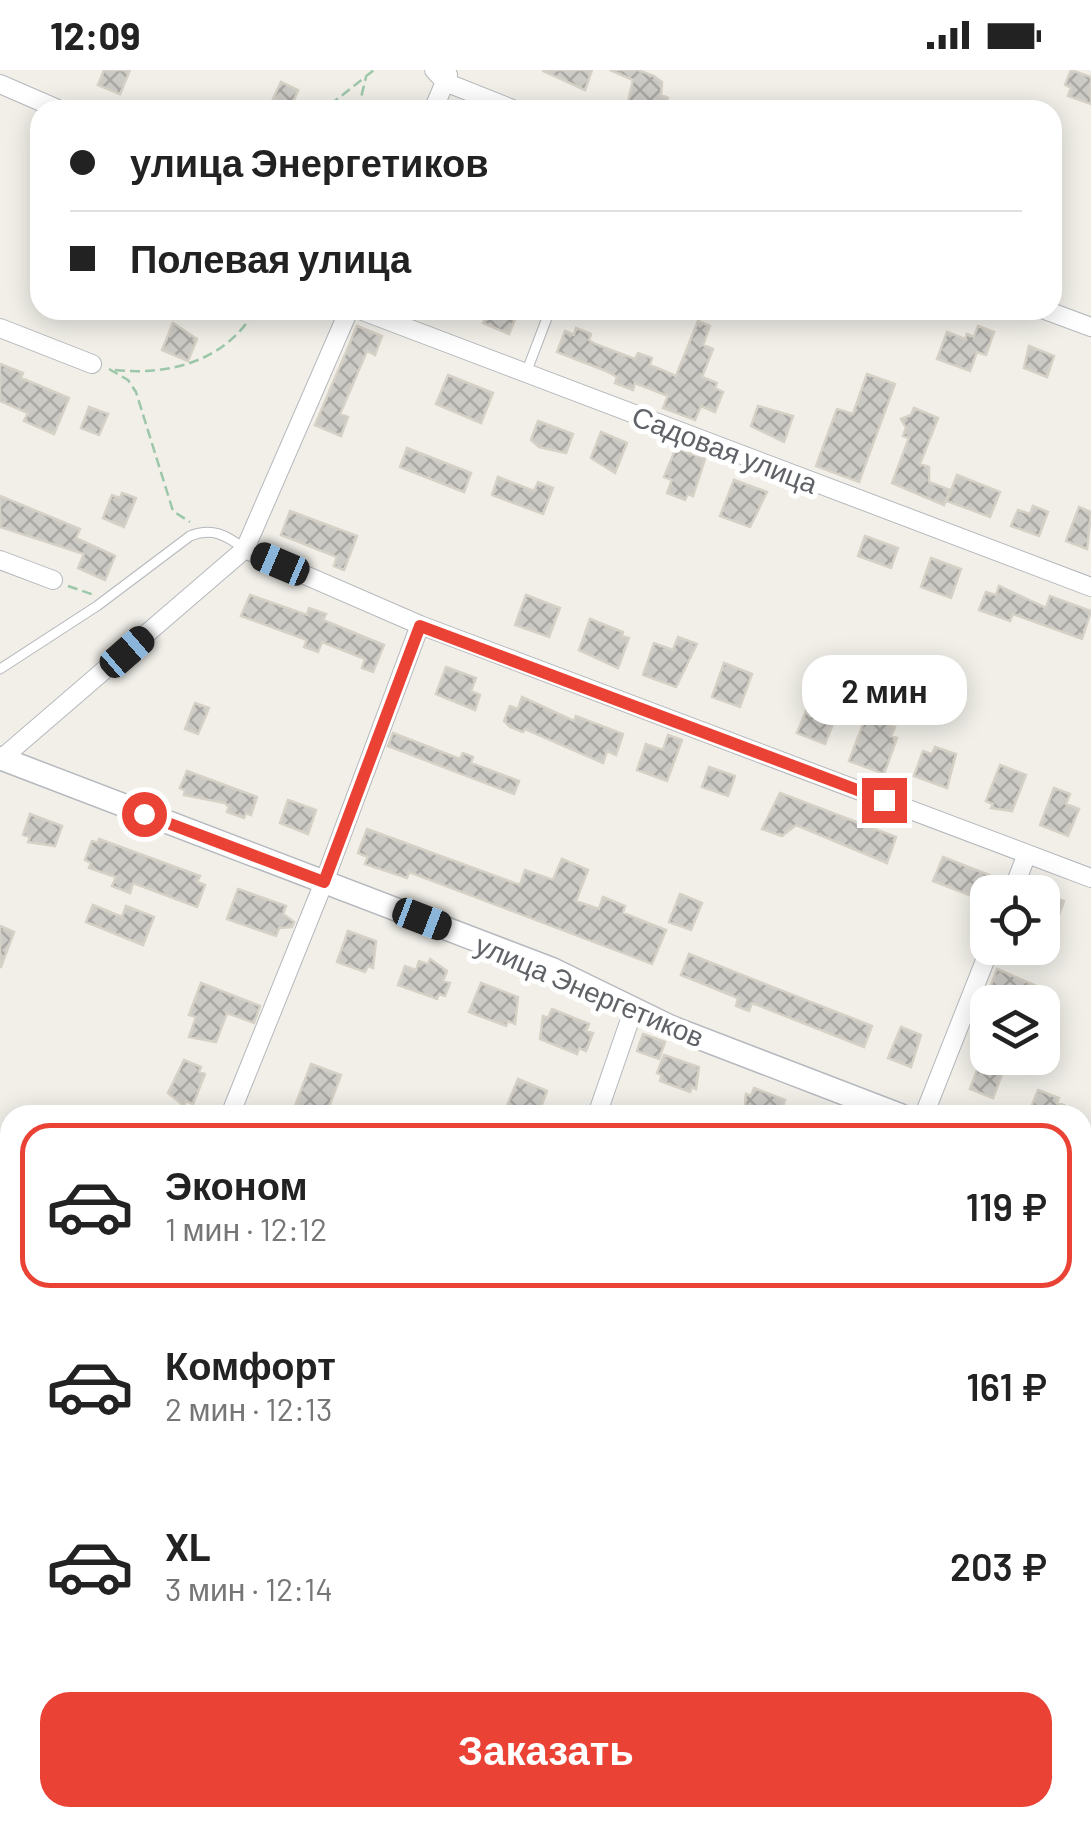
<!DOCTYPE html>
<html lang="ru">
<meta charset="utf-8">
<style>
:root{--surface:#fff;--page:#f6f6f6;--text:#222;--muted:#767676;--line:#e0e0e0;--accent:#ea4335}
body{margin:0;font-family:Barlow,sans-serif;background:var(--page);color:var(--text);height:100vh;display:flex;flex-direction:column;font-size:38px;white-space:nowrap}
*{box-sizing:border-box;margin:0}
p{font-size:32px;color:var(--muted)}
.icon{flex:none;width:55px;height:55px;fill:none;stroke:currentColor;stroke-width:2;stroke-linecap:round;stroke-linejoin:round}
.map{position:relative;flex:1;overflow:hidden}
.drawer{position:absolute;left:0px;top:1035px;width:1092px;height:722px;display:flex;flex-direction:column;background:var(--surface);border-radius:30px 30px 0 0;box-shadow:0 5px 25px #0003}
.drawer>*{flex:none}
.hud{position:absolute;left:30px;top:30px;width:1032px;height:220px;border-radius:30px;box-shadow:0 5px 25px #0003;display:grid;align-content:center;height:220px;padding:0 40px;background:var(--surface)}
.buttons{position:absolute;left:970px;top:805px;display:grid;gap:20px}
.buttons a{display:grid;place-items:center;width:90px;height:90px;border-radius:20px;background:var(--surface);box-shadow:0 5px 25px #0003;font-size:50px}
.end{position:absolute;width:45px;height:45px;margin:-22px;border:12px solid #ea4335;background:#fff;box-shadow:0 0 0 5px #fff}
.from{border-radius:50%}
.bubble{position:absolute;height:70px;border-radius:30px;background:var(--surface);box-shadow:0 5px 25px #0003;font-size:32px;font-weight:600;line-height:70px;text-align:center}
.car{position:absolute;width:30px;height:60px;margin:-30px -15px;border-radius:12px;box-shadow:0 0 8px 2px #0007;background:linear-gradient(#222 24%,#8ab4d8 0 40%,#222 0 76%,#8ab4d8 0 86%,#222 0)}
.hud b{display:flex;align-items:center;gap:35px;height:95px;font-size:38px}
.hud b+b{border-top:2px solid var(--line)}
.hud i{width:25px;height:25px;background:var(--text)}
ul{padding:18px 0 0;list-style:none}
li{display:flex;align-items:center;gap:30px;height:165px;margin:0 20px 15px;padding:0 20px;border:5px solid transparent;border-radius:30px}
li div{flex:1}
li b{display:block;font-size:38px}
li em{font-style:normal;font-weight:600}
li.selected{border-color:var(--accent)}
li>.icon{width:90px;height:90px;stroke-width:1.5}
.button{display:flex;gap:20px;margin-top:auto;padding:20px 40px}
.button a{flex:1;height:115px;border-radius:30px;background:var(--accent);color:#fff;font-size:40px;font-weight:600;line-height:115px;text-align:center}
.status{display:flex;justify-content:space-between;align-items:center;height:70px;padding:0 50px;background:var(--surface);direction:ltr}
.status svg{height:28px;fill:currentColor}
.map>svg:first-child{display:block}
.education{fill:#e1ded6}
.building{fill:url(#building-cross-hatch);stroke:#d6d1c6;stroke-width:2.5}
.lines{fill:none;stroke-linecap:round;stroke-linejoin:round}
.lane-casing{stroke:#b5b8bc;stroke-width:11}
.street-casing{stroke:#b5b8bc;stroke-width:20}
.secondary-casing{stroke:#b6babf;stroke-width:25}
.path{stroke:#9cc7a9;stroke-width:2.5;stroke-dasharray:10 5;stroke-linecap:butt}
.lane{stroke:#fff;stroke-width:9}
.street{stroke:#fff;stroke-width:18}
.secondary{stroke:#fff;stroke-width:22}
.route{stroke:#ea4335;stroke-width:12}
.labels{text-anchor:middle;dominant-baseline:central;stroke-width:10;stroke-linejoin:round;paint-order:stroke}
.street-label{font-size:28px;fill:#5f6368;stroke:#fff}
</style>
<div class="status"><b>12:09</b><svg viewBox="0 0 49 12"><path d="M0 12V9h3v3zM5 12V6h3v6zM10 12V3h3v9zM15 12V0h3v12zM26 1h20v11H26zM47 4h2v5h-2z"/></svg></div>
<div class="map">
<svg width="1091" height="1756" viewBox="0 0 1091 1756">
<defs>
<pattern id="building-cross-hatch" width="8" height="8" patternUnits="userSpaceOnUse" patternTransform="scale(2.5)"><rect width="8" height="8" fill="#cccac5"/><path d="M0 0l8 8M0 8l8-8" fill="none" stroke="#a9a8a4"/></pattern>
</defs>
<rect width="100%" height="100%" fill="#f1efe8"/>
<path class="education" d="M 1082,1263 L 1091,1266 L 1091,1525 L 1082,1522 Z"/>
<path class="building" d="M 104,0 L 130,0 L 120,24 L 98,15 Z
M 592,0 L 585,20 L 543,1 L 543,0 Z
M 610,0 L 638,0 L 654,6 L 662,12 L 661,25 L 668,28 L 663,40 L 626,40 L 633,10 Z
M 1071,0 L 1091,7 L 1091,34 L 1068,26 L 1071,18 L 1065,15 Z
M 281,12 L 298,20 L 291,37 L 273,29 Z
M 489,240 L 519,240 L 509,264 L 483,253 Z
M 698,251 L 710,256 L 703,275 L 713,279 L 702,307 L 717,313 L 715,318 L 723,322 L 715,342 L 701,336 L 695,350 L 663,338 L 668,326 L 635,313 L 633,320 L 615,313 L 617,307 L 606,301 L 557,282 L 565,261 L 574,265 L 576,258 L 591,264 L 589,270 L 595,274 L 635,289 L 638,283 L 652,288 L 650,295 L 676,306 Z
M 173,253 L 197,269 L 188,291 L 162,280 Z
M 357,256 L 382,266 L 375,285 L 367,281 L 340,344 L 348,347 L 341,366 L 315,355 Z
M 978,256 L 994,262 L 986,285 L 977,282 L 970,301 L 937,289 L 947,262 L 965,269 L 967,264 L 974,267 Z
M 1029,276 L 1054,286 L 1047,307 L 1024,298 Z
M 0,294 L 23,303 L 21,308 L 69,328 L 54,364 L 24,351 L 28,343 L 0,331 Z
M 867,304 L 895,314 L 859,412 L 816,396 L 837,339 L 853,344 Z
M 448,305 L 493,323 L 481,353 L 436,334 Z
M 758,336 L 793,346 L 784,372 L 751,356 Z
M 89,337 L 108,344 L 99,365 L 81,358 Z
M 914,338 L 938,348 L 920,394 L 929,397 L 929,412 L 950,420 L 944,435 L 892,413 L 909,368 L 903,366 L 906,358 L 901,349 L 911,345 Z
M 538,351 L 573,364 L 566,383 L 539,377 L 531,370 Z
M 601,362 L 627,373 L 615,403 L 591,388 Z
M 407,378 L 471,403 L 464,422 L 400,397 Z
M 676,378 L 705,389 L 693,426 L 688,424 L 685,430 L 667,423 L 672,410 L 664,407 Z
M 957,405 L 1000,422 L 990,447 L 947,431 Z
M 498,407 L 534,421 L 538,412 L 553,418 L 543,444 L 492,425 Z
M 734,410 L 767,422 L 750,457 L 720,446 Z
M 122,423 L 136,428 L 124,457 L 103,448 L 112,425 L 120,428 Z
M 0,426 L 80,459 L 76,468 L 115,486 L 105,510 L 78,498 L 84,484 L 0,457 Z
M 1033,436 L 1048,442 L 1039,466 L 1011,456 L 1018,440 L 1030,444 Z
M 1079,437 L 1091,442 L 1087,479 L 1066,471 Z
M 290,441 L 357,466 L 344,500 L 334,496 L 337,487 L 281,465 Z
M 865,466 L 898,478 L 891,498 L 858,486 Z
M 931,488 L 961,499 L 951,528 L 921,517 Z
M 999,516 L 1046,538 L 1050,526 L 1091,541 L 1082,569 L 1013,544 L 1010,551 L 979,540 L 986,522 L 996,525 Z
M 250,525 L 307,545 L 309,538 L 326,544 L 323,550 L 384,575 L 373,602 L 362,598 L 365,589 L 322,572 L 318,582 L 304,577 L 307,570 L 241,546 Z
M 526,525 L 560,538 L 549,567 L 515,555 Z
M 590,549 L 623,562 L 622,566 L 629,568 L 618,598 L 579,580 Z
M 678,567 L 697,574 L 676,617 L 643,605 L 654,573 L 673,580 Z
M 724,593 L 752,604 L 740,637 L 712,627 Z
M 446,597 L 476,608 L 471,621 L 480,625 L 475,640 L 436,624 Z
M 522,627 L 574,651 L 576,646 L 623,664 L 616,685 L 607,681 L 603,693 L 525,659 L 523,662 L 510,657 L 504,651 L 510,636 L 518,639 Z
M 195,633 L 209,638 L 198,664 L 185,659 Z
M 807,638 L 835,649 L 825,674 L 797,663 Z
M 866,646 L 895,657 L 891,666 L 897,668 L 884,704 L 849,691 Z
M 393,663 L 460,689 L 463,683 L 473,687 L 471,693 L 519,711 L 514,724 L 388,676 Z
M 668,665 L 682,670 L 667,711 L 637,700 L 646,674 L 663,680 Z
M 935,677 L 956,684 L 947,718 L 914,706 L 923,681 L 932,684 Z
M 1000,695 L 1026,705 L 1012,741 L 991,738 L 993,734 L 986,731 Z
M 709,697 L 735,706 L 728,726 L 702,717 Z
M 187,701 L 257,727 L 251,745 L 246,743 L 244,748 L 227,742 L 229,737 L 225,733 L 184,725 L 185,720 L 180,718 Z
M 1054,718 L 1070,724 L 1066,734 L 1079,739 L 1068,766 L 1040,755 Z
M 780,723 L 896,767 L 887,793 L 796,755 L 782,766 L 762,759 Z
M 288,730 L 316,740 L 308,764 L 280,753 Z
M 30,744 L 62,756 L 55,776 L 28,772 L 30,767 L 23,765 Z
M 367,759 L 520,815 L 525,800 L 553,810 L 562,789 L 588,800 L 576,831 L 599,839 L 603,827 L 625,836 L 623,843 L 666,860 L 652,894 L 409,802 L 407,808 L 365,794 L 368,787 L 358,783 Z
M 99,769 L 200,806 L 197,812 L 205,815 L 197,837 L 133,813 L 130,823 L 112,816 L 116,807 L 89,798 L 91,793 L 85,790 L 92,771 L 98,773 Z
M 943,787 L 989,805 L 979,829 L 933,811 Z
M 238,819 L 286,836 L 283,844 L 294,852 L 292,857 L 279,858 L 276,866 L 227,849 Z
M 1042,823 L 1064,831 L 1056,853 L 1042,848 Z
M 680,824 L 702,833 L 691,860 L 669,852 Z
M 93,835 L 122,847 L 126,836 L 154,847 L 143,875 L 86,852 Z
M 0,856 L 14,862 L 1,897 L 0,897 Z
M 348,861 L 376,871 L 373,898 L 368,896 L 365,902 L 337,892 Z
M 689,884 L 872,956 L 864,977 L 752,933 L 749,941 L 736,936 L 738,928 L 681,905 Z
M 430,889 L 447,901 L 443,911 L 450,913 L 445,926 L 439,924 L 437,929 L 398,915 L 405,896 L 416,900 L 419,891 L 428,894 Z
M 997,899 L 1046,920 L 1042,932 L 1022,932 L 989,920 Z
M 201,913 L 260,936 L 254,953 L 227,943 L 216,972 L 189,967 L 196,947 L 189,945 Z
M 481,913 L 518,927 L 515,954 L 508,951 L 506,956 L 469,942 Z
M 552,939 L 589,954 L 586,961 L 593,963 L 586,981 L 579,978 L 577,984 L 540,969 L 543,946 L 548,948 Z
M 901,957 L 921,965 L 911,997 L 888,988 Z
M 643,964 L 665,972 L 659,989 L 637,981 Z
M 664,985 L 699,997 L 696,1019 L 692,1017 L 690,1022 L 660,1011 L 662,1005 L 657,1003 Z
M 982,987 L 1005,996 L 993,1028 L 970,1019 Z
M 184,990 L 201,997 L 199,1002 L 205,1004 L 193,1034 L 186,1031 L 184,1036 L 168,1023 Z
M 311,994 L 341,1005 L 326,1045 L 293,1041 Z
M 518,1009 L 547,1021 L 538,1045 L 506,1038 Z
M 754,1018 L 785,1030 L 780,1045 L 744,1045 L 746,1024 L 751,1026 Z
M 1038,1020 L 1059,1028 L 1057,1033 L 1064,1035 L 1060,1045 L 1030,1040 Z"/>
<g class="lines">
<g class="lane-casing">
<path id="lane" d="M 526,303 L 550,240
M 0,599 L 97,536 L 190,466 C 212,457 226,465 245,479
M 89,1756 L 92,1748"/>
</g>
<g class="street-casing">
<path id="street" d="M 434,0 L 445,12 L 515,40
M 0,14 L 60,40
M 433,40 L 448,5
M 360,240 L 1091,517
M 1045,240 L 1091,257
M 0,258 L 92,294
M 245,479 L 420,555 L 1091,808
M 0,490 L 53,510
M 1,689 L 245,479 L 349,240
M 1012,822 L 1027,784
M 230,1045 L 324,812 L 420,555
M 597,1045 L 634,938
M 924,1045 L 990,878
M 0,1218 L 10,1222
M 1082,1690 L 1091,1694
M 765,1756 L 767,1748"/>
</g>
<g class="secondary-casing">
<path id="secondary" d="M 0,688 L 552,899 L 671,957 L 900,1045
M 1082,1115 L 1091,1118
M 0,1679 L 10,1683
M 167,1748 L 189,1756"/>
</g>
<path class="path" d="M 316,40 L 331,34 L 374,0
M 358,40 L 366,7
M 109,299 L 128,310 L 136,322 L 173,441 L 190,452
M 115,300 C 171,306 227,290 255,240
M 68,516 L 94,525"/>
<use href="#lane" class="lane"/>
<use href="#street" class="street"/>
<use href="#secondary" class="secondary"/>
</g>
<g class="lines">
<path class="route" d="M 144,744 L 324,812 L 420,556 L 884,730"/>
</g>
<g class="labels">
<g class="street-label">
<text transform="translate(725 379) rotate(21)">Садовая улица</text>
<text transform="translate(590 920) rotate(23)">улица Энергетиков</text>
</g>
</g>
</svg>
<div class="buttons">
<a><svg class="icon" aria-label="locate" viewBox="0 0 24 24"><circle cx="12" cy="12" r="6"/><path d="M12 2v4M12 18v4M2 12h4M18 12h4"/></svg></a>
<a><svg class="icon" aria-label="layers" viewBox="0 0 24 24"><path d="M12 4l9 5-9 5-9-5zM3 14l9 5 9-5"/></svg></a>
</div>
<i class="end from" style="left:144px;top:744px"></i>
<i class="end" style="left:884px;top:730px"></i>
<div class="bubble" style="left:802px;top:585px;width:165px">2 мин</div>
<i class="car" style="left:280px;top:494px;rotate:293deg"></i>
<i class="car" style="left:127px;top:582px;rotate:49deg"></i>
<i class="car" style="left:422px;top:849px;rotate:111deg"></i>
<div class="hud">
<b><i class="from"></i>улица Энергетиков</b>
<b><i></i>Полевая улица</b>
</div>
<section class="drawer">
<ul>
<li class="selected"><svg class="icon" aria-label="car" viewBox="0 0 24 24"><path d="M5 17H2v-5l4-1 3-4h7l3 4 3 1v5h-3M9 17h6M6 11h13"/><circle cx="7" cy="17" r="2"/><circle cx="17" cy="17" r="2"/></svg><div><b>Эконом</b><p>1 мин · 12:12</p></div><em>119 ₽</em></li>
<li><svg class="icon" aria-label="car" viewBox="0 0 24 24"><path d="M5 17H2v-5l4-1 3-4h7l3 4 3 1v5h-3M9 17h6M6 11h13"/><circle cx="7" cy="17" r="2"/><circle cx="17" cy="17" r="2"/></svg><div><b>Комфорт</b><p>2 мин · 12:13</p></div><em>161 ₽</em></li>
<li><svg class="icon" aria-label="car" viewBox="0 0 24 24"><path d="M5 17H2v-5l4-1 3-4h7l3 4 3 1v5h-3M9 17h6M6 11h13"/><circle cx="7" cy="17" r="2"/><circle cx="17" cy="17" r="2"/></svg><div><b>XL</b><p>3 мин · 12:14</p></div><em>203 ₽</em></li>
</ul>
<div class="button"><a>Заказать</a></div>
</section>
</div>
